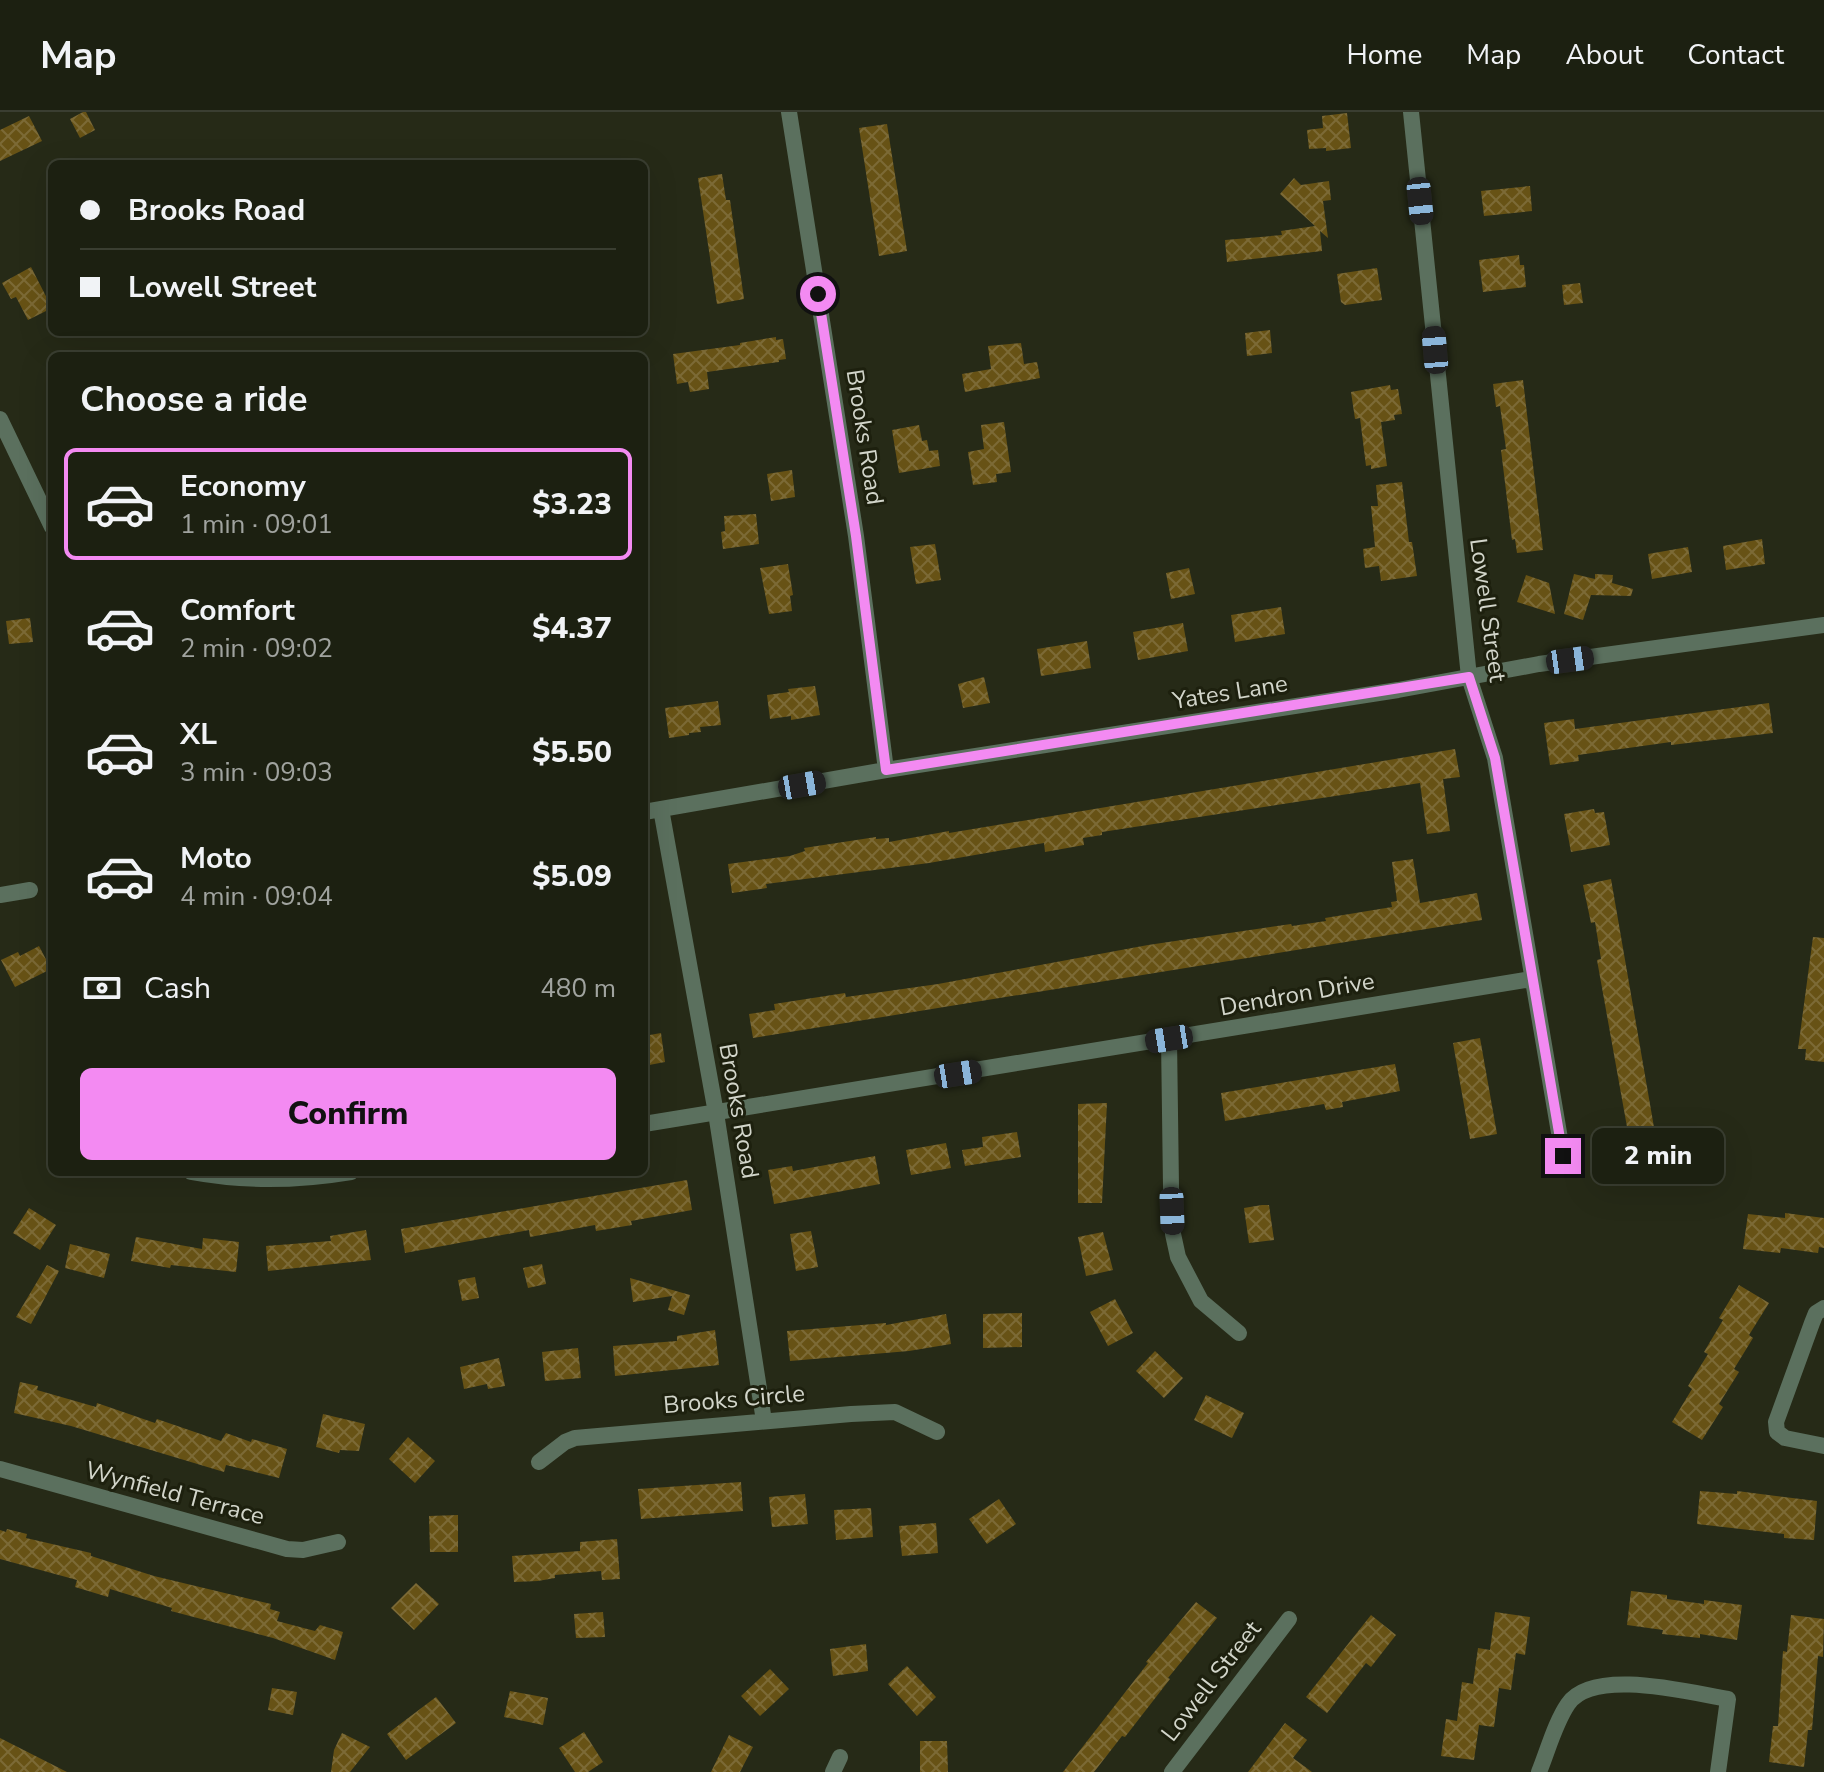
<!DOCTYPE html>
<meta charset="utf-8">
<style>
:root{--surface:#1c2011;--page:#25281a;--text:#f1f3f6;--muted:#a0a39f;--line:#3a3e31;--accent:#f38af2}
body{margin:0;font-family:"Nunito Sans",sans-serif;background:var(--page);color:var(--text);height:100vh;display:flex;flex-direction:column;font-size:30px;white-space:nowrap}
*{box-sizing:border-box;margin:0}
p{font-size:26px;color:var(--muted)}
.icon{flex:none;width:44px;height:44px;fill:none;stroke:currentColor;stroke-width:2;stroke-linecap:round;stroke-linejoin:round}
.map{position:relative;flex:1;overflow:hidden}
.details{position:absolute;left:48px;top:240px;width:600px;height:824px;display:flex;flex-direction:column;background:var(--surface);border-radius:12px;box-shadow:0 8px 32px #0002,0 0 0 2px var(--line)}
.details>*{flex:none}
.hud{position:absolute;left:48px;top:48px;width:600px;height:176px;border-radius:12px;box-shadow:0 8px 32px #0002,0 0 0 2px var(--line);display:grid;align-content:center;height:176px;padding:0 32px;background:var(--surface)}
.end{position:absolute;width:36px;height:36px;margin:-18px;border:10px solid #f38af2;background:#111;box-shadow:0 0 0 4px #111}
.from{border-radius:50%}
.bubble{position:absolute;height:56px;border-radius:12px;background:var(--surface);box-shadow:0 8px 32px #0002,0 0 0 2px var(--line);font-size:26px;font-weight:800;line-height:56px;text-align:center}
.car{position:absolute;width:24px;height:48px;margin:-24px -12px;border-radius:10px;box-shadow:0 0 6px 2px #0007;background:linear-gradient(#222 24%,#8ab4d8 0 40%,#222 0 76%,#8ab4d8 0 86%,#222 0)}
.hud b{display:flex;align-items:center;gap:28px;height:76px;font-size:30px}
.hud b+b{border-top:2px solid var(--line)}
.hud i{width:20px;height:20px;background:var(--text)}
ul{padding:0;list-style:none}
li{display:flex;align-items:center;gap:24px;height:112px;margin:0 16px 12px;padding:0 16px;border:4px solid transparent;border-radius:12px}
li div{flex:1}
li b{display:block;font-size:30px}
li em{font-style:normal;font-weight:800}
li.current{border-color:var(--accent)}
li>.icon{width:72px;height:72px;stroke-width:1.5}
h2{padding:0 32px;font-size:36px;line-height:96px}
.pay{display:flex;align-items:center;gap:20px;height:88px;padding:0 32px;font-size:30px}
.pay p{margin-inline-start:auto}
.action{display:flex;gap:16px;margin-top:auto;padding:16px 32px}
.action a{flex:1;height:92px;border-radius:12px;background:var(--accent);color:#111;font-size:32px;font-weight:800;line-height:92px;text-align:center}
header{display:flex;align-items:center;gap:48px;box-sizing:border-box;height:112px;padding:0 40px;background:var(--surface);border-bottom:2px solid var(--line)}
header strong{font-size:38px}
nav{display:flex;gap:44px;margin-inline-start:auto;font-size:28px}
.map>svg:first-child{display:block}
.building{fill:url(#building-cross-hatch)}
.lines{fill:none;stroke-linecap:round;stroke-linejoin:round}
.street{stroke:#5b705e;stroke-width:16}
.route{stroke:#f38af2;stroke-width:10}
.labels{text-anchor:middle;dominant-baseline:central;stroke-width:6;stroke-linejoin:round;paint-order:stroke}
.street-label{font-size:24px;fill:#d2d5ca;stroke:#1d200e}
</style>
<header>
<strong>Map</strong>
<nav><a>Home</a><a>Map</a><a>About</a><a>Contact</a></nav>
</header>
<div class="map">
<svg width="1824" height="1660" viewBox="0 0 1824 1660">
<defs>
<pattern id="building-cross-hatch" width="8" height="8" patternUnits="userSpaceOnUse" patternTransform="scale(2)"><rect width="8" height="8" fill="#675215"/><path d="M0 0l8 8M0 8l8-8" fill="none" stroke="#7c6a36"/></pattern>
</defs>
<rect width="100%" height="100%" fill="#262a17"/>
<path class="building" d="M 83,0 L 86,0 L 95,18 L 80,26 L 70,7 Z
M 1347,1 L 1351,36 L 1326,39 L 1326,36 L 1309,37 L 1307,18 L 1323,16 L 1322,4 Z
M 29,4 L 42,29 L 0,49 L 0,18 Z
M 887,12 L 907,139 L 879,144 L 859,16 Z
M 722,62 L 726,88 L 730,88 L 744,187 L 717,192 L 698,66 Z
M 1294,66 L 1301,73 L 1329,69 L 1331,88 L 1323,89 L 1328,126 L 1320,119 L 1322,139 L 1227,150 L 1225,128 L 1282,123 L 1281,119 L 1315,114 L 1280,82 Z
M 1530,74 L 1532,99 L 1484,104 L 1481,79 Z
M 1519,143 L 1520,153 L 1524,153 L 1526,175 L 1483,180 L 1479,148 Z
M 31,155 L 52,196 L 28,208 L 16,185 L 11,187 L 2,171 Z
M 1377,156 L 1382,188 L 1345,193 L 1341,190 L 1337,162 Z
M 1580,171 L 1583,191 L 1564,193 L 1562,173 Z
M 1270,218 L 1272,241 L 1247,244 L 1245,221 Z
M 776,225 L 776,228 L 783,227 L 786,247 L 779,248 L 779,250 L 707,260 L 709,277 L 690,280 L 688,270 L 677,272 L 673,242 L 740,233 L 740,231 Z
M 1021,231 L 1024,252 L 1037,250 L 1040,266 L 965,280 L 962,262 L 991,257 L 988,234 Z
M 1523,268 L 1543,438 L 1517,441 L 1515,427 L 1512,428 L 1501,338 L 1506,337 L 1500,294 L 1496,295 L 1493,272 Z
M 1390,273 L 1391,278 L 1398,277 L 1402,302 L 1394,303 L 1395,308 L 1381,310 L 1387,354 L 1371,357 L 1371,353 L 1366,354 L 1360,306 L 1355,307 L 1351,280 Z
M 1004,310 L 1011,360 L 996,362 L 997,370 L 973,373 L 968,340 L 984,337 L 981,313 Z
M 919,313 L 922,329 L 927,328 L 929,339 L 938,338 L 940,354 L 899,361 L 892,318 Z
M 792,358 L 795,385 L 771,389 L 767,362 Z
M 1402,370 L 1409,430 L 1412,430 L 1417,464 L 1381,469 L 1379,454 L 1365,456 L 1363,437 L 1375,435 L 1371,394 L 1378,394 L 1376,373 Z
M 756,402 L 759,432 L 723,437 L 721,420 L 725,419 L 724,404 Z
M 1762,427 L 1765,452 L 1726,458 L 1723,434 Z
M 935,432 L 941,468 L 916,472 L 910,435 Z
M 1688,435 L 1692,460 L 1652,467 L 1648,442 Z
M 788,452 L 793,483 L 790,484 L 792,499 L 769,502 L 760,456 Z
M 1189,456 L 1195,482 L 1171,487 L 1166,461 Z
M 1574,462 L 1595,467 L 1595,462 L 1613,463 L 1612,471 L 1633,477 L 1631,484 L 1591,483 L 1583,508 L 1564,502 Z
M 1526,463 L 1549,471 L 1555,502 L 1517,490 Z
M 1281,495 L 1285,522 L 1235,530 L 1231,503 Z
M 30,506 L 33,530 L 9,532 L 6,509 Z
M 1183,511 L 1188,539 L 1138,548 L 1133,520 Z
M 1087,529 L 1091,556 L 1041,564 L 1037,537 Z
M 984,565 L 990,591 L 963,596 L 958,572 Z
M 815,574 L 820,603 L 791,608 L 791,604 L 770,607 L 767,583 L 789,580 L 788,577 Z
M 718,589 L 721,613 L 700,615 L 701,620 L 689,621 L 689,623 L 669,626 L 665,596 Z
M 1769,591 L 1773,621 L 1671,633 L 1671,630 L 1578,643 L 1579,649 L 1550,653 L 1544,611 L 1574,607 L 1575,617 Z
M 1455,637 L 1460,665 L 1443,667 L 1450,719 L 1427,722 L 1420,671 L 1102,720 L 1102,723 L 1083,726 L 1084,733 L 1045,740 L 1044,731 L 929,751 L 766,772 L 767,776 L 732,781 L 728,752 L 790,744 L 805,739 L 804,736 L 876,725 L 876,727 L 889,726 L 889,730 L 949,719 L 949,721 Z
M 1594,697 L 1595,701 L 1604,700 L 1610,733 L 1571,740 L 1564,702 Z
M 1413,747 L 1420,791 L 1477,781 L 1482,808 L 753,926 L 749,902 L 775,898 L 774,892 L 845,881 L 846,885 L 938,872 L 1148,833 L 1291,812 L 1292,814 L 1326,809 L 1325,806 L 1392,795 L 1391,790 L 1397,789 L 1392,750 Z
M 1611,767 L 1655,1021 L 1629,1026 L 1597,848 L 1601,847 L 1595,810 L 1591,811 L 1583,773 Z
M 1813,825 L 1824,826 L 1824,950 L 1805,948 L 1806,937 L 1798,937 Z
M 39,834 L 51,857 L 15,875 L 1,848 L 18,840 L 20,844 Z
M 661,921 L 665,950 L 644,954 L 644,924 Z
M 1480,926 L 1497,1022 L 1470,1027 L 1453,931 Z
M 1395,952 L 1400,979 L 1342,990 L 1343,995 L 1326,998 L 1324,992 L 1225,1009 L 1221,981 Z
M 1107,991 L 1102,1091 L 1078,1091 L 1078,992 Z
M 1017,1020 L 1021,1045 L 965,1054 L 962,1038 L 983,1035 L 982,1025 Z
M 946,1031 L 951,1056 L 911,1063 L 906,1038 Z
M 875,1044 L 880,1072 L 774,1092 L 768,1058 L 792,1054 L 793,1059 Z
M 687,1068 L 692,1098 L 631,1109 L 632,1113 L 596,1119 L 595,1113 L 530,1125 L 529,1118 L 405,1141 L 401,1117 Z
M 1262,1093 L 1269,1093 L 1274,1128 L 1249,1131 L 1244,1096 Z
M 29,1096 L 56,1113 L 40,1138 L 13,1121 Z
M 1785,1101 L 1824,1106 L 1824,1136 L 1819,1135 L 1818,1141 L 1781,1136 L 1780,1141 L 1743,1137 L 1748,1102 L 1785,1106 Z
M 366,1118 L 371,1148 L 268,1159 L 266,1134 L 331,1129 L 330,1124 Z
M 811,1119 L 818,1155 L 796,1159 L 790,1122 Z
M 1103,1120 L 1113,1158 L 1086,1164 L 1078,1125 Z
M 136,1125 L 202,1137 L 203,1126 L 239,1130 L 236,1160 L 171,1153 L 170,1156 L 131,1149 Z
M 70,1132 L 110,1142 L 104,1166 L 65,1156 Z
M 542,1152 L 546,1172 L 528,1176 L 523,1156 Z
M 47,1153 L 59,1159 L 31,1212 L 16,1205 Z
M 475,1165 L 479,1186 L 462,1189 L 458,1168 Z
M 630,1166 L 690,1183 L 684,1203 L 668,1198 L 672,1184 L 633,1190 Z
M 1739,1173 L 1769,1191 L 1749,1223 L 1753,1226 L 1734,1257 L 1739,1260 L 1719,1292 L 1723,1295 L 1702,1328 L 1672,1310 L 1692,1277 L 1688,1274 L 1708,1242 L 1704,1240 L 1723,1208 L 1719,1206 Z
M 1115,1187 L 1133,1221 L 1108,1234 L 1090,1200 Z
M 1022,1201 L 1022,1235 L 983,1236 L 983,1202 Z
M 946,1202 L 951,1232 L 909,1239 L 790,1249 L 787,1219 L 886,1211 L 886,1213 Z
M 715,1218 L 719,1253 L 615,1264 L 613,1234 L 677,1229 L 677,1224 Z
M 578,1236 L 581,1266 L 545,1269 L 542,1240 Z
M 1155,1239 L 1183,1266 L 1164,1286 L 1136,1259 Z
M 499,1246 L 505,1274 L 488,1277 L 487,1272 L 464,1277 L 460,1255 Z
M 20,1270 L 38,1274 L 37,1278 L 96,1295 L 97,1291 L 155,1311 L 157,1307 L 221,1329 L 226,1321 L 251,1330 L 252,1327 L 287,1337 L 279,1366 L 226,1353 L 224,1360 L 71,1314 L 14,1301 Z
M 1206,1283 L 1244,1301 L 1232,1326 L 1194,1308 Z
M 323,1302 L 365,1312 L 359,1339 L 340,1338 L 339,1341 L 316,1335 Z
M 408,1325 L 435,1349 L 415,1371 L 389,1347 Z
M 741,1370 L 743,1399 L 641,1407 L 638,1377 Z
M 1700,1379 L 1737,1382 L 1737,1379 L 1817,1389 L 1814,1428 L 1784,1426 L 1784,1422 L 1697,1412 Z
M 805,1382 L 808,1412 L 772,1415 L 769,1385 Z
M 999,1387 L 1016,1412 L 987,1432 L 969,1407 Z
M 871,1396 L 873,1425 L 836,1428 L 834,1398 Z
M 458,1403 L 458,1440 L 430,1440 L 429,1404 Z
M 936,1411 L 938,1441 L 902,1444 L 899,1414 Z
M 7,1417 L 27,1422 L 26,1426 L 91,1441 L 91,1444 L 154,1464 L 271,1492 L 270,1497 L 280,1500 L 277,1509 L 315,1519 L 320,1513 L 343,1520 L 335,1548 L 273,1526 L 171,1499 L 172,1496 L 110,1477 L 108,1485 L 75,1475 L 77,1468 L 0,1447 L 0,1418 L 6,1420 Z
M 617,1427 L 620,1467 L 602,1468 L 601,1459 L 555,1463 L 555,1466 L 538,1469 L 514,1470 L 512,1444 L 580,1439 L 580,1430 Z
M 416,1471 L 439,1492 L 414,1518 L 391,1496 Z
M 1631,1479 L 1667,1483 L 1667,1487 L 1704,1492 L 1704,1488 L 1742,1493 L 1737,1528 L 1700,1522 L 1700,1526 L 1662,1522 L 1663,1518 L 1627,1513 Z
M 1196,1490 L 1217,1506 L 1168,1566 L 1170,1567 L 1125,1625 L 1122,1624 L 1094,1660 L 1063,1660 L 1148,1551 L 1146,1550 Z
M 603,1500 L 605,1525 L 576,1526 L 574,1502 Z
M 1495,1500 L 1530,1505 L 1525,1543 L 1516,1541 L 1511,1578 L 1499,1576 L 1494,1615 L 1479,1613 L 1474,1648 L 1441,1644 L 1446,1607 L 1457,1609 L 1462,1570 L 1473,1572 L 1478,1536 L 1490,1538 Z
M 1371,1503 L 1396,1523 L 1371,1555 L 1366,1551 L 1327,1601 L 1306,1585 Z
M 1791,1503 L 1824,1507 L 1823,1545 L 1818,1544 L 1812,1618 L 1808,1618 L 1804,1655 L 1769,1650 L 1773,1614 L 1778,1614 L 1783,1539 L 1787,1540 Z
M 866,1532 L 868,1559 L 833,1564 L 830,1537 Z
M 907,1554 L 936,1585 L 917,1604 L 888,1572 Z
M 770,1557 L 789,1577 L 760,1604 L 741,1584 Z
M 272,1576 L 297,1580 L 293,1603 L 268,1598 Z
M 510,1579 L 548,1586 L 543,1613 L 504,1605 Z
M 436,1585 L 456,1611 L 406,1648 L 387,1622 Z
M 1285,1611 L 1307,1628 L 1293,1646 L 1312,1660 L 1248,1660 Z
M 584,1620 L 603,1650 L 588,1660 L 575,1660 L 559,1636 Z
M 342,1621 L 370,1635 L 350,1660 L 331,1660 L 334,1638 Z
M 729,1623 L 753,1635 L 740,1660 L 711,1660 Z
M 0,1626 L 67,1660 L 0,1660 Z
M 920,1629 L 947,1629 L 948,1660 L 920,1660 Z"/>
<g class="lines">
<path class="street" d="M 789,0 L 856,424 L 886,658
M 1411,0 L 1469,565 L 1495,646 L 1563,1044
M 0,307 L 52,415
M 661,697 L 716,1001 L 764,1309
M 644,700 L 886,658 L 1398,578 L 1539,552 L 1824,513
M 0,783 L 30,778
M 1169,927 L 1171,1075 L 1173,1122 L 1178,1145 L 1201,1189 L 1239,1221
M 644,1012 L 1532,867
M 191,1060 C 245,1070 297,1069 351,1060
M 1824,1196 L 1816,1201 L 1812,1211 L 1776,1310 L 1777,1320 L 1785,1326 L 1824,1334
M 539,1350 L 565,1330 L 575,1326 L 851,1302 L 895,1300 L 937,1320
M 0,1357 L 287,1437 L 303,1438 L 338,1430
M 833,1660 L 840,1645
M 1172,1660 L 1289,1507
M 1539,1660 C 1548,1638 1555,1611 1568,1592 C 1593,1555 1691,1581 1728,1587 L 1718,1660"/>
</g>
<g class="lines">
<path class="route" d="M 818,182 L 856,424 L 886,658 L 1469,565 L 1495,646 L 1563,1044"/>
</g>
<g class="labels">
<g class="street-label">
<text transform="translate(865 325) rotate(81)">Brooks Road</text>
<text transform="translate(1488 498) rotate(82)">Lowell Street</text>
<text transform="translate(1230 580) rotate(-9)">Yates Lane</text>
<text transform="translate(1297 882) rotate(-10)">Dendron Drive</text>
<text transform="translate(739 999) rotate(80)">Brooks Road</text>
<text transform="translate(734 1287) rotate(-5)">Brooks Circle</text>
<text transform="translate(175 1381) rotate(15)">Wynfield Terrace</text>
<text transform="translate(1211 1569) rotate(-52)">Lowell Street</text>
</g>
</g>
</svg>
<i class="end from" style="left:818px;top:182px"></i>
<i class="end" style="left:1563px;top:1044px"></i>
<div class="bubble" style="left:1592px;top:1016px;width:132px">2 min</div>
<i class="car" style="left:1420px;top:89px;rotate:174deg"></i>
<i class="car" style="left:1435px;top:238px;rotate:355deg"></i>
<i class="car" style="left:1570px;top:548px;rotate:82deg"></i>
<i class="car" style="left:802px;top:673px;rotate:80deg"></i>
<i class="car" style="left:1169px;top:927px;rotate:261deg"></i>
<i class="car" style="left:958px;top:962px;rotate:81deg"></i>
<i class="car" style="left:1172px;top:1099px;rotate:178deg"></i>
<div class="hud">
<b><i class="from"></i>Brooks Road</b>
<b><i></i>Lowell Street</b>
</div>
<section class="details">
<h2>Choose a ride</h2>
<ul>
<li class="current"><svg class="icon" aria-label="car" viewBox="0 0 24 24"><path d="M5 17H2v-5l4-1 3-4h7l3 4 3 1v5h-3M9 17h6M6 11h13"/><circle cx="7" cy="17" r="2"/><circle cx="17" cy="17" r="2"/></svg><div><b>Economy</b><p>1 min · 09:01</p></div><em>$3.23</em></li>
<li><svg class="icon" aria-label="car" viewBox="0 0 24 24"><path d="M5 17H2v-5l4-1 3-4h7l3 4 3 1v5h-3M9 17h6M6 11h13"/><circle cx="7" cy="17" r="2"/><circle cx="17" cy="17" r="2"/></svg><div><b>Comfort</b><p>2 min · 09:02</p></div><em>$4.37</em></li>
<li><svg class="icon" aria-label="car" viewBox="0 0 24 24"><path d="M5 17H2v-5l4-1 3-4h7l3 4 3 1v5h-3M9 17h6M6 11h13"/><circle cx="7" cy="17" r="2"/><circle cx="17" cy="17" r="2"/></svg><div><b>XL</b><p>3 min · 09:03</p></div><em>$5.50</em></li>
<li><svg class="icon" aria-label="car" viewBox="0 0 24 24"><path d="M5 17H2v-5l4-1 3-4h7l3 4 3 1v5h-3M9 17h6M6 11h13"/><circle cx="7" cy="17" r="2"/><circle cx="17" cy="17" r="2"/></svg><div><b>Moto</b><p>4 min · 09:04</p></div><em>$5.09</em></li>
</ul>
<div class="pay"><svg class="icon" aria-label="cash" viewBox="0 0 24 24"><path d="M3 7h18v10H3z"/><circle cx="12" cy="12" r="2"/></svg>Cash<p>480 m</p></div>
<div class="action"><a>Confirm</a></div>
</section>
</div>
